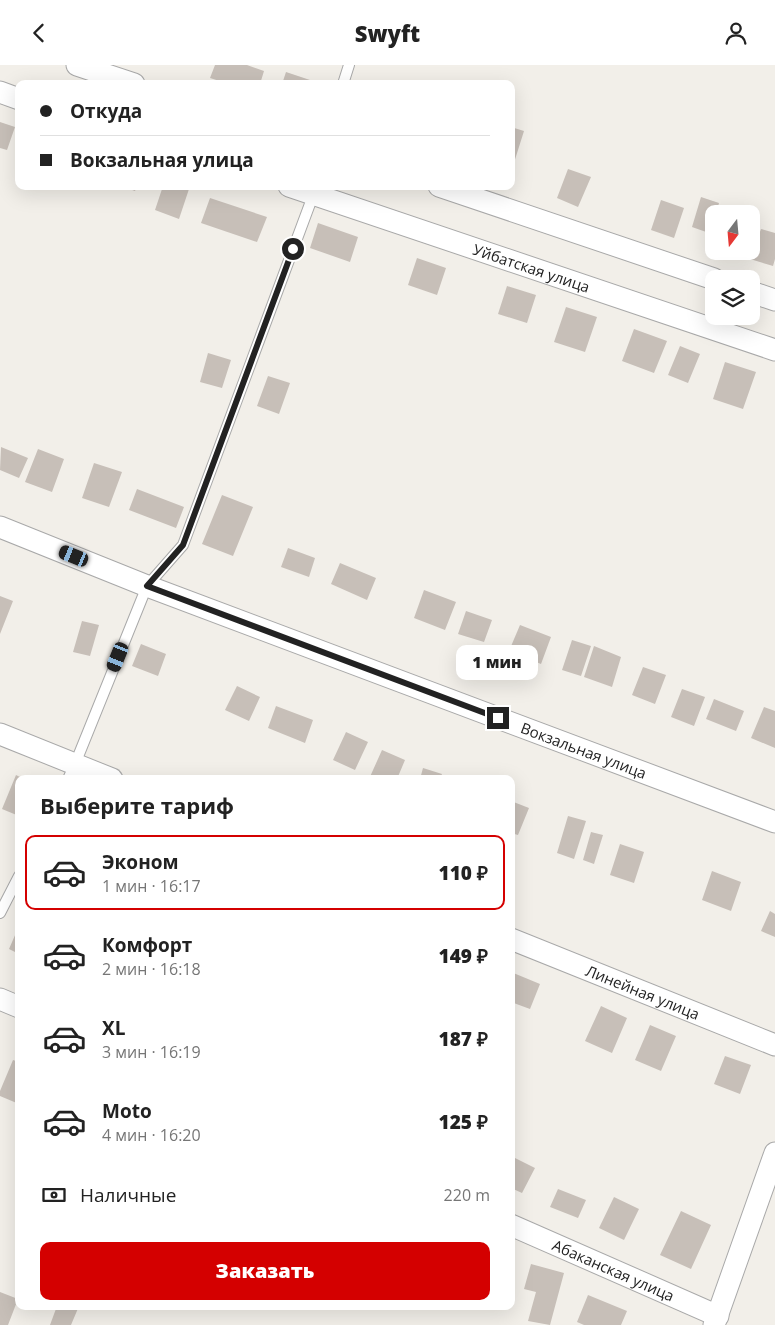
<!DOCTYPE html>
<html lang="ru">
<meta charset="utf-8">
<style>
:root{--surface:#fff;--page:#f2f2f2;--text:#222;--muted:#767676;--line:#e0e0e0;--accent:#d40000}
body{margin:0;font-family:"Open Sans",sans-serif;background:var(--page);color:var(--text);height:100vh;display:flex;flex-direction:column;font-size:19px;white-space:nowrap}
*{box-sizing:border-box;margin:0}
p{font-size:16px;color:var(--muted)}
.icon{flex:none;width:28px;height:28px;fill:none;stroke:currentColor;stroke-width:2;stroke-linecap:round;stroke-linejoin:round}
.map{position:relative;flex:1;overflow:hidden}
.sheet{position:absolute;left:15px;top:710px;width:500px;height:535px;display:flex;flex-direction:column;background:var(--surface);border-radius:10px;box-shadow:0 5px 20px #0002}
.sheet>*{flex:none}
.top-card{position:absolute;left:15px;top:15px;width:500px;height:110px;border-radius:10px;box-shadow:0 5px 20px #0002;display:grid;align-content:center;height:110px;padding:0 25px;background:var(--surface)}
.needle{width:32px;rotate:196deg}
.tools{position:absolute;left:705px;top:140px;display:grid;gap:10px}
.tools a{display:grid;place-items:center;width:55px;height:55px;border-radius:10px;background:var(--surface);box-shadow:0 5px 20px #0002;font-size:25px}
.end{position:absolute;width:22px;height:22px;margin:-11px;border:6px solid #222;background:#fff;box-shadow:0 0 0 2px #fff}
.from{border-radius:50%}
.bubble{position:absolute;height:35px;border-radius:10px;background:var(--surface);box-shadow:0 5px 20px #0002;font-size:16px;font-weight:800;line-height:35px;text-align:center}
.car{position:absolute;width:15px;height:30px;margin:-15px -8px;border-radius:6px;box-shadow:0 0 4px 1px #0007;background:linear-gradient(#222 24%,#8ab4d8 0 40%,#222 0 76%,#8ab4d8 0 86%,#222 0)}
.top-card b{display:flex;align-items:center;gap:18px;height:48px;font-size:19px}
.top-card b+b{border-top:1px solid var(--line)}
.top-card i{width:12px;height:12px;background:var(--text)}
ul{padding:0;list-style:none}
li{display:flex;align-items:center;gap:15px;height:75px;margin:0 10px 8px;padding:0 15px;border:2px solid transparent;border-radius:10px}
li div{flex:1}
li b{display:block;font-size:19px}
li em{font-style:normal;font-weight:800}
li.current{border-color:var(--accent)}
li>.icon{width:45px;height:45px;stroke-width:1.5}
h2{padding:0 25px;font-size:22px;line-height:60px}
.pay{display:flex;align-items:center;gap:12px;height:55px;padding:0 25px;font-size:19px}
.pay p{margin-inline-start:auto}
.action{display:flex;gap:10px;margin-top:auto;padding:10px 25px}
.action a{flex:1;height:58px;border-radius:10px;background:var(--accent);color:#fff;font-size:20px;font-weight:800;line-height:58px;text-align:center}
header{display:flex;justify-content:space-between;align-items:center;height:65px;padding:0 25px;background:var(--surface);font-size:22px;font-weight:800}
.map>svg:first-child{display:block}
.building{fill:#c7bfb8}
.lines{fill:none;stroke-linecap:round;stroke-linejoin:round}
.service-casing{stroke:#a9a9a9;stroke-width:12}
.minor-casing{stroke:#a9a9a9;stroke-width:23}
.service{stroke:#fff;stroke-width:10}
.minor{stroke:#fff;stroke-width:21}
.route{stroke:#222;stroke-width:6}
.labels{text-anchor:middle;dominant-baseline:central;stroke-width:4;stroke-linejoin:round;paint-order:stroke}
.street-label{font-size:15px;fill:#222;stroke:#fff}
</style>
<header><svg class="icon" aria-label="back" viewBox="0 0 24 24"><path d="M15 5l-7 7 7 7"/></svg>Swyft<svg class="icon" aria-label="person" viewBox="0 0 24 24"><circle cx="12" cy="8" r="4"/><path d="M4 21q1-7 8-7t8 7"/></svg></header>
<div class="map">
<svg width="775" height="1260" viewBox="0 0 775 1260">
<rect width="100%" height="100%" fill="#f2efe9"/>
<path class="building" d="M 215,0 L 247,0 L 264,6 L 260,19 L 229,19 L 210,13 Z
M 286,7 L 313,16 L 312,19 L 282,19 Z
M 0,57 L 15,62 L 7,85 L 0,83 Z
M 511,62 L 524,66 L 512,104 L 511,104 Z
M 568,104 L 591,112 L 578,142 L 557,133 Z
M 121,121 L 137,121 L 135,126 Z
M 163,121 L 190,121 L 179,154 L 155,145 Z
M 701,132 L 719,138 L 716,149 L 714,149 L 714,154 L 709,168 L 692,162 Z
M 210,133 L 267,152 L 257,177 L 201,158 Z
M 661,135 L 684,143 L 674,173 L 651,165 Z
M 318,158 L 358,172 L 350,197 L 310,183 Z
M 761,164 L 775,168 L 775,194 L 773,201 L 750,194 Z
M 417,193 L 446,203 L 437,230 L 408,220 Z
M 507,221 L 536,230 L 527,258 L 498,249 Z
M 566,242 L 597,252 L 585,287 L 554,277 Z
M 634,264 L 667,276 L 654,308 L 622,296 Z
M 680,281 L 700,289 L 688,318 L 668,310 Z
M 208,288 L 231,295 L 222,323 L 200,317 Z
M 725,297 L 756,307 L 743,344 L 713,334 Z
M 268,311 L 290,318 L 279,349 L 257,341 Z
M 1,382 L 28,393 L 19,413 L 0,405 Z
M 38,384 L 64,394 L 52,427 L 25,417 Z
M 94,398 L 122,407 L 109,442 L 82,433 Z
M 137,424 L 184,442 L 176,463 L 129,445 Z
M 222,430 L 253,442 L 233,491 L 202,479 Z
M 288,483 L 315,493 L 309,512 L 281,502 Z
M 340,498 L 376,513 L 367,535 L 331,519 Z
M 424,525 L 456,537 L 445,565 L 414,553 Z
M 0,531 L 13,536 L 0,569 Z
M 466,546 L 492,555 L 484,577 L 458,569 Z
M 82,556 L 99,560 L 90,591 L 73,587 Z
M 520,560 L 551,572 L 541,599 L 509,586 Z
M 572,575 L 591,581 L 581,611 L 562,605 Z
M 141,579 L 166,589 L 158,611 L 132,601 Z
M 594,581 L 621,592 L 612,622 L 584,612 Z
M 643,602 L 666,610 L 655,639 L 632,630 Z
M 237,621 L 260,632 L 249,656 L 225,645 Z
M 682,624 L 705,632 L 694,661 L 671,652 Z
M 714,634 L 744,646 L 736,666 L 706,654 Z
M 276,641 L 313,655 L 305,678 L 268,663 Z
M 764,642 L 775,646 L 775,683 L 751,673 Z
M 346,667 L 368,677 L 355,705 L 333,695 Z
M 382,685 L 405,695 L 397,714 L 369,714 Z
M 423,703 L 442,709 L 440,714 L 420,714 Z
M 16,710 L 24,714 L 19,714 L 19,751 L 2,744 Z
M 511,736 L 529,743 L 518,770 L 511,768 Z
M 568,751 L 586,756 L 574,794 L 557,788 Z
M 591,767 L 603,770 L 594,799 L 583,795 Z
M 620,779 L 644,787 L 634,818 L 610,810 Z
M 712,806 L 741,817 L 731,846 L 702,835 Z
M 770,846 L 775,849 L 775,872 L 761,866 Z
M 19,861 L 19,889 L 9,884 Z
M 511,907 L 540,919 L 530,944 L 511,937 Z
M 601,941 L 627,953 L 612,988 L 585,976 Z
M 650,960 L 676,971 L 661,1006 L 635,995 Z
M 725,991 L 751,1000 L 740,1029 L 714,1019 Z
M 13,995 L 19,997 L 19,1039 L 0,1031 L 0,1026 Z
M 511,1091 L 535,1103 L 522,1128 L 511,1123 Z
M 558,1124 L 586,1135 L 578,1153 L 550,1142 Z
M 614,1132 L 639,1144 L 624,1175 L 599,1163 Z
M 681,1146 L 711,1160 L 691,1204 L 660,1190 Z
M 531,1199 L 564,1208 L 550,1260 L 528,1256 L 536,1227 L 524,1224 Z
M 0,1227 L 18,1234 L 8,1260 L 0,1260 Z
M 588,1230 L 627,1246 L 621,1260 L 584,1260 L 577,1257 Z
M 57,1241 L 79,1241 L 71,1260 L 50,1260 Z"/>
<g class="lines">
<g class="service-casing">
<path id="service" d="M 343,19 L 349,0
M 68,714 L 75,699 L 147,521 L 183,480 L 314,128
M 0,848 L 19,811"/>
</g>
<g class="minor-casing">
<g id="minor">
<path d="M 77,0 L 134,19"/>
<path d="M 0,27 L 19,34"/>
<path id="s1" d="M 289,121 L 775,285"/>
<path d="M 439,121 L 714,214"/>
<path d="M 751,227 L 775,235"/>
<path id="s2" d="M 0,462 L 147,521 L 775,757"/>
<path d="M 0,669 L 112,714"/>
<path id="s3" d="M 511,874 L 775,980"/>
<path d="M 0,934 L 19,942"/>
<path id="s4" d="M 511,1160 L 718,1251"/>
<path d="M 714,1260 L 775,1088"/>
</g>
</g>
<use href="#service" class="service"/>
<use href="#minor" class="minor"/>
</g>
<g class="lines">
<path class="route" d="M 293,184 L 183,480 L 147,521 L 498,653"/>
</g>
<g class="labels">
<g class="street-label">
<text stroke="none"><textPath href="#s1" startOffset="256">Уйбатская улица</textPath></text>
<text stroke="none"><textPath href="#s2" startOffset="625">Вокзальная улица</textPath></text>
<text stroke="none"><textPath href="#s3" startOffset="142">Линейная улица</textPath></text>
<text stroke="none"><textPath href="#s4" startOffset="112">Абаканская улица</textPath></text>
</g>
</g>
</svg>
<div class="tools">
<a><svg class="needle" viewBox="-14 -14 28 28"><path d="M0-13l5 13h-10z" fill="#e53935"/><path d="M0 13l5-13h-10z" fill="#767676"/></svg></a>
<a><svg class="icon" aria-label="layers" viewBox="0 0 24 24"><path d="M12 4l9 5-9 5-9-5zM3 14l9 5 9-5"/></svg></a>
</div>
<i class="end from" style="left:293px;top:184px"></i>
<i class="end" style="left:498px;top:653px"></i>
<div class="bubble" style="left:456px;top:580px;width:82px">1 мин</div>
<i class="car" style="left:74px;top:491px;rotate:292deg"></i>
<i class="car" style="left:118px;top:592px;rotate:202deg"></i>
<div class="top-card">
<b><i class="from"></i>Откуда</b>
<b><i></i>Вокзальная улица</b>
</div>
<section class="sheet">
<h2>Выберите тариф</h2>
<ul>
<li class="current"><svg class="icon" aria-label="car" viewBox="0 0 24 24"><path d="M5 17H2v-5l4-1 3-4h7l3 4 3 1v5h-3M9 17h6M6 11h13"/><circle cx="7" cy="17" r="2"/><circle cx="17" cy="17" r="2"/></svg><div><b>Эконом</b><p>1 мин · 16:17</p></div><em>110 ₽</em></li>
<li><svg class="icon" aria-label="car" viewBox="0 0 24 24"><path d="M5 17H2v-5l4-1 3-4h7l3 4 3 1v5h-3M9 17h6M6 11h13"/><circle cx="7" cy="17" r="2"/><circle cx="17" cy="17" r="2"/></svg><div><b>Комфорт</b><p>2 мин · 16:18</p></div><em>149 ₽</em></li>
<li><svg class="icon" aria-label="car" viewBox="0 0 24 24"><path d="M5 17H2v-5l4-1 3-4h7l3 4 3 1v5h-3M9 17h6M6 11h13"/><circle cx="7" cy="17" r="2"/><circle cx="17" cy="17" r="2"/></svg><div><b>XL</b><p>3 мин · 16:19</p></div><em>187 ₽</em></li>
<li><svg class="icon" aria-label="car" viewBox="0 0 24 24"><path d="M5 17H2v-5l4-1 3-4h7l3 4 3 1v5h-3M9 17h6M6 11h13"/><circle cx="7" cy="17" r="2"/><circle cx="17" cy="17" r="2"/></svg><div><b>Moto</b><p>4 мин · 16:20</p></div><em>125 ₽</em></li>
</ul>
<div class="pay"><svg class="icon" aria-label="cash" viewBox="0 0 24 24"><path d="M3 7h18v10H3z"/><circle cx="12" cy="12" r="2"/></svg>Наличные<p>220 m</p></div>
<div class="action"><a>Заказать</a></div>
</section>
</div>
